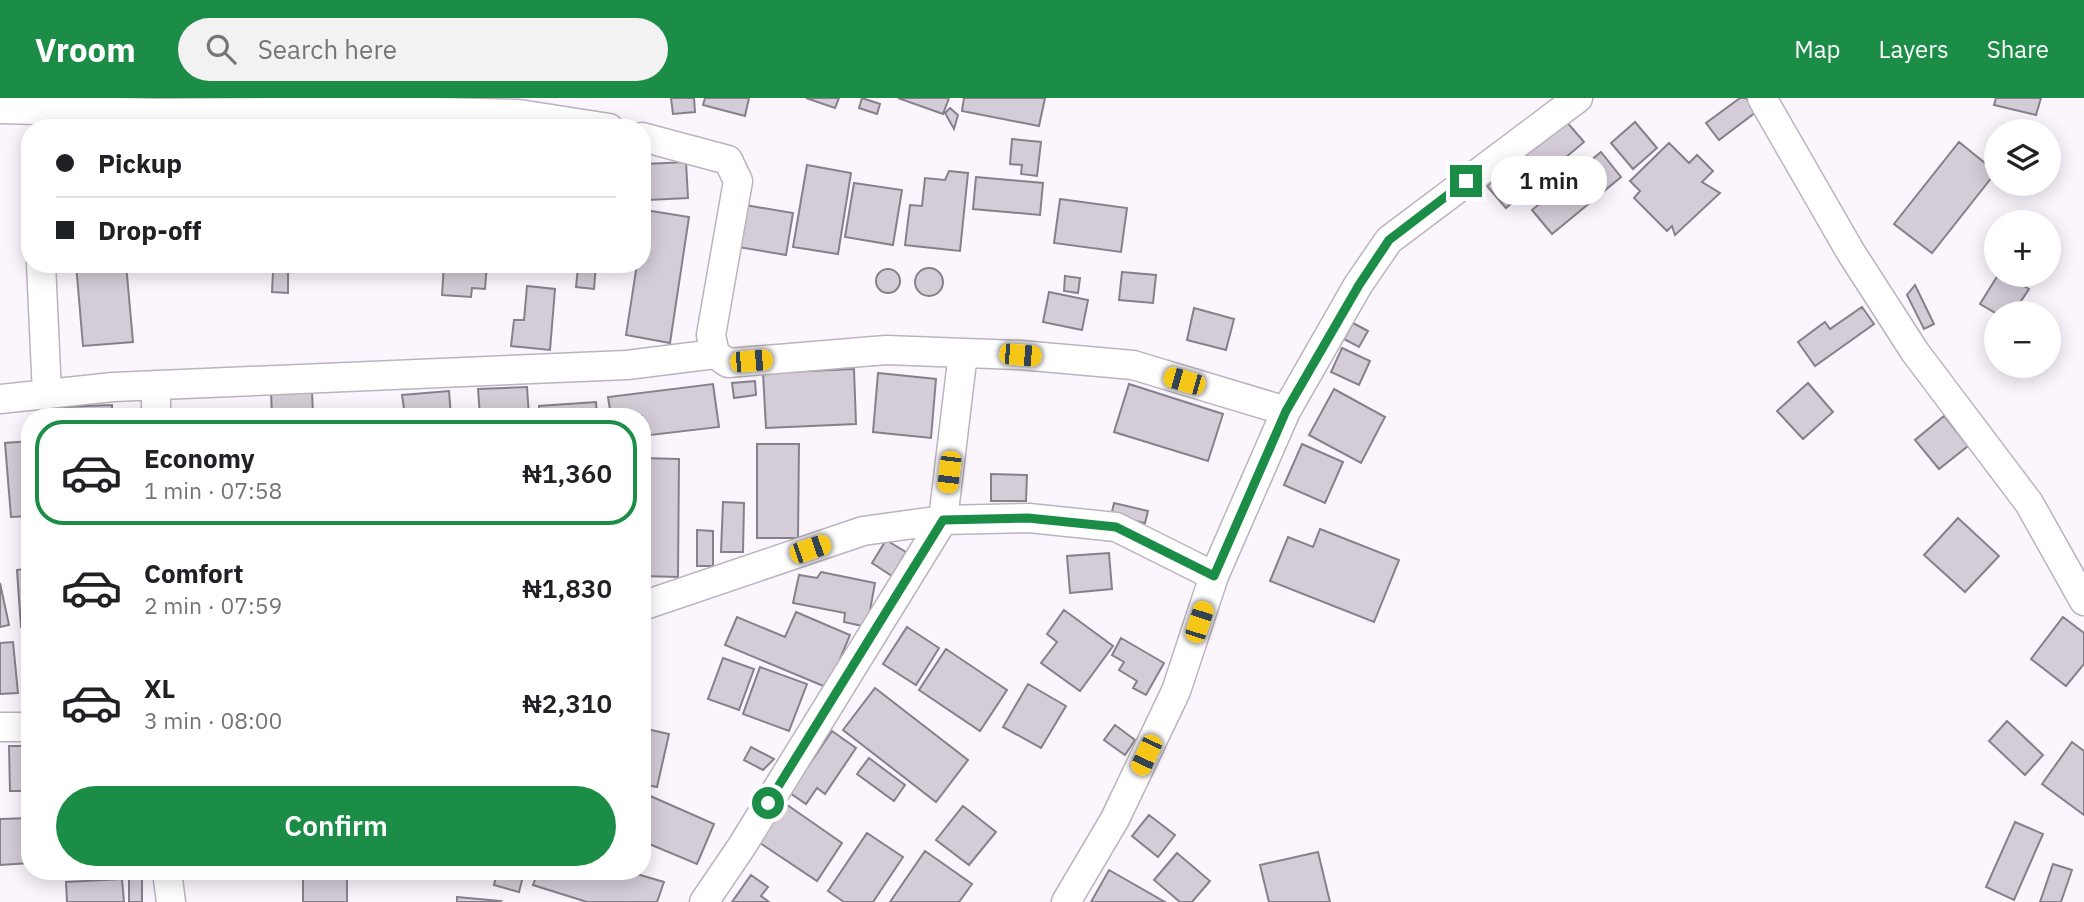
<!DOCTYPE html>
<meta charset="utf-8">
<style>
:root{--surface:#fff;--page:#f2f2f2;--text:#202124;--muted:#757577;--line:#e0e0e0;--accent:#1b8d46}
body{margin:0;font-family:"IBM Plex Sans",sans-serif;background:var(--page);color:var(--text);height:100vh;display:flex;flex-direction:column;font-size:26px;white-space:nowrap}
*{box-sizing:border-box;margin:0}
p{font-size:23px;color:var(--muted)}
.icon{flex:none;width:38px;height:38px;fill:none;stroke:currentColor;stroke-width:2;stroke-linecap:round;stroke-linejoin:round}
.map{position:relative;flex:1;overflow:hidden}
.panel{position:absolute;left:21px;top:310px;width:630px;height:472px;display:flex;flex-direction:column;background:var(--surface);border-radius:28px;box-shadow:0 4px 18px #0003}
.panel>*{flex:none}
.hud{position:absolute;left:21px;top:21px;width:630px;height:154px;border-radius:28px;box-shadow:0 4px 18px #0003;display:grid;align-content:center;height:154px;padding:0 35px;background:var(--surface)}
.controls{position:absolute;left:1984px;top:21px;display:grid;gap:14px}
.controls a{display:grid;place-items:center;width:77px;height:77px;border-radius:50%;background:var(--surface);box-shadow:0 4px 18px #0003;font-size:35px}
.end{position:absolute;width:32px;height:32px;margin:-16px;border:9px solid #1b8d46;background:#fff;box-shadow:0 0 0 4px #fff}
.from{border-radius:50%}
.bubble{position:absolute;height:49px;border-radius:24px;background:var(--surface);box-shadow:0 4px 18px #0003;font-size:23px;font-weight:600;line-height:49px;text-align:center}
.car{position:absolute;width:21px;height:42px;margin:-21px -10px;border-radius:9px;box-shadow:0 0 5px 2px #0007;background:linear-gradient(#f5c518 24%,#345 0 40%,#f5c518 0 76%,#345 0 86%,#f5c518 0)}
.hud b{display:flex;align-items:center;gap:24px;height:66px;font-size:26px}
.hud b+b{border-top:2px solid var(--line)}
.hud i{width:18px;height:18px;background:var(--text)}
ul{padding:12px 0 0;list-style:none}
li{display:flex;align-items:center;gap:21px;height:105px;margin:0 14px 10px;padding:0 21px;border:4px solid transparent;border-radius:28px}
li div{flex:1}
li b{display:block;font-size:26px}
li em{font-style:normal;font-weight:600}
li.active{border-color:var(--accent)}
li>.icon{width:63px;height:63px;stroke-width:1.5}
.button{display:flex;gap:14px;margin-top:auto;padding:14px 35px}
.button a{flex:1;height:80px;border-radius:42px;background:var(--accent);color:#fff;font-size:28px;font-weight:600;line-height:80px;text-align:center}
header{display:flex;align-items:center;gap:42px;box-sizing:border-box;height:98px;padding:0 35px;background:var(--accent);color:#fff}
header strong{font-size:33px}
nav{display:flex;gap:38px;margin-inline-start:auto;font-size:24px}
.search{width:490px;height:63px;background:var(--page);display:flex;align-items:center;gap:18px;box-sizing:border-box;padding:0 24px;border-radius:38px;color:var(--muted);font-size:26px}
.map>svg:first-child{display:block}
.building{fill:#d4ccd7;stroke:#87808a;stroke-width:2}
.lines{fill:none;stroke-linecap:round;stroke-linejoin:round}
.street-casing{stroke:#bbb3be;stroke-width:31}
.street{stroke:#fff;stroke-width:28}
.route{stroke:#1b8d46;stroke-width:9}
</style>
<header>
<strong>Vroom</strong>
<div class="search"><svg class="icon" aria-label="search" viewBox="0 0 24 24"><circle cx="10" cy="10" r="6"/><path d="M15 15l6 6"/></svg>Search here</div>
<nav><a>Map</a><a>Layers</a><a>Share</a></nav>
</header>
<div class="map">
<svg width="2084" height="804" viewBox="0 0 2084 804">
<rect width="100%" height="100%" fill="#fbf5fe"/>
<path class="building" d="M 671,0 L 694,0 L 695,14 L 673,16 Z
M 705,0 L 749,0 L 745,18 L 703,7 Z
M 806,0 L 839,0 L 835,10 Z
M 862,0 L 880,6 L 877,16 L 859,10 Z
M 898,0 L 949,0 L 943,16 Z
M 964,0 L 1045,0 L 1039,28 L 962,13 Z
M 1740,0 L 1746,0 L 1756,14 L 1719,42 L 1706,25 Z
M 1996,0 L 2041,0 L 2036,17 L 1994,7 Z
M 950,10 L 958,17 L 954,31 L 945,15 Z
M 220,22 L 314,28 L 314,30 L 220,30 Z
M 1565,22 L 1584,44 L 1506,110 L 1487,88 Z
M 1635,24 L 1657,50 L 1633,71 L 1611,45 Z
M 1012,41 L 1041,44 L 1037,78 L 1021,76 L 1022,67 L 1010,66 Z
M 1959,44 L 1996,74 L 1932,155 L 1894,126 Z
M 1669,45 L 1689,65 L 1697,57 L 1713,73 L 1702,84 L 1720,95 L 1675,137 L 1672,128 L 1667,133 L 1634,100 L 1640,93 L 1630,83 Z
M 1601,54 L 1621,79 L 1552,136 L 1532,112 Z
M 686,64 L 688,100 L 648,102 L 645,66 Z
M 807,67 L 851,75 L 838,156 L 793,149 Z
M 949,73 L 968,75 L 960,153 L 905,147 L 910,107 L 922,108 L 925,80 L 945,82 Z
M 976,79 L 1043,85 L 1040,117 L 973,111 Z
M 854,85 L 902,92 L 893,147 L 845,139 Z
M 1060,101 L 1127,110 L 1121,154 L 1054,145 Z
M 745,107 L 793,115 L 786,157 L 738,149 Z
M 645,112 L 689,119 L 670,245 L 626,237 L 637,166 L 642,166 Z
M 76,166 L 126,166 L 133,244 L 83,248 Z
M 231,166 L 288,166 L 288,169 L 231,170 Z
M 444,166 L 487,166 L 485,191 L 472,190 L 471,199 L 442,197 Z
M 566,166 L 596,166 L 594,191 L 576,189 L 578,169 Z
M915 184a14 14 0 1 1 28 0a14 14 0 1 1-28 0Z
M876 183a12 12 0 1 1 24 0a12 12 0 1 1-24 0Z
M 273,174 L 288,174 L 288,195 L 272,194 Z
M 1122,174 L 1156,177 L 1153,205 L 1119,202 Z
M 1998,177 L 2005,177 L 2029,191 L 2013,215 L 1997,216 L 1980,206 Z
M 1065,178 L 1080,180 L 1078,195 L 1064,193 Z
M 1915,187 L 1934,226 L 1924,231 L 1907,197 Z
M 527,188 L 555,191 L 550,252 L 511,248 L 514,222 L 524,222 Z
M 1049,194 L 1088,202 L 1082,232 L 1043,224 Z
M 1862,209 L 1874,226 L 1815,268 L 1798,244 L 1825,224 L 1830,231 Z
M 1194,210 L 1234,221 L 1226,252 L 1187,242 Z
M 1353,225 L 1368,233 L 1359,249 L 1344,241 Z
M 1342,250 L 1370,263 L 1359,287 L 1331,274 Z
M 854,271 L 856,326 L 766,330 L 763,275 Z
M 878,275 L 936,281 L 931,340 L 873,334 Z
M 755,283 L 756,297 L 734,300 L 732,285 Z
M 1808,285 L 1833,314 L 1803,341 L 1777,313 Z
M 713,286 L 719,329 L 642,338 L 642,318 L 611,318 L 608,299 Z
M 1129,286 L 1223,316 L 1208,363 L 1114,334 Z
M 527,289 L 529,318 L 480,318 L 478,291 Z
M 1334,291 L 1385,319 L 1361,365 L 1309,337 Z
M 312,292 L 313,318 L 272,318 L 271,294 Z
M 449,293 L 451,318 L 405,318 L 402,297 Z
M 596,304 L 597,318 L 540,318 L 539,308 Z
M 112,307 L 112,318 L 63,318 L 63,309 Z
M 1944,318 L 1968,348 L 1939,371 L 1915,342 Z
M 30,343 L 30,418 L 11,419 L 5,345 Z
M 757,346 L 799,346 L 798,440 L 757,440 Z
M 1302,346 L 1343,364 L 1325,405 L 1284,387 Z
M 642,360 L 679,361 L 678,479 L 642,478 Z
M 991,376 L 1027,377 L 1026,403 L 991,403 Z
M 723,404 L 744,405 L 743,454 L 721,454 Z
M 1114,405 L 1148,413 L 1145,425 L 1111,418 Z
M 1958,420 L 1999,458 L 1965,494 L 1924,457 Z
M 1320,431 L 1399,462 L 1374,524 L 1270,483 L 1288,439 L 1313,449 Z
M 697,432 L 713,433 L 713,468 L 697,468 Z
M 886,442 L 906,454 L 892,478 L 872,465 Z
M 1109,455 L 1112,491 L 1070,495 L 1067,458 Z
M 30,470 L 30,528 L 21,529 L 17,472 Z
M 821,474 L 875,485 L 867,529 L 844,524 L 845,515 L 793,505 L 799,477 L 817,480 Z
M 0,485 L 9,527 L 0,529 Z
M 1064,512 L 1113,548 L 1080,593 L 1041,565 L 1057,544 L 1047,536 Z
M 796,514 L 850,537 L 828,590 L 725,547 L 737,519 L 785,539 Z
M 2063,519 L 2084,535 L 2084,566 L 2066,588 L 2031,561 Z
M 907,529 L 939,550 L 916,587 L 883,566 Z
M 1121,540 L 1164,565 L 1146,597 L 1133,590 L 1137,583 L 1119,572 L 1124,564 L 1112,557 Z
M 13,544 L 18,595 L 0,596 L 0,545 Z
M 946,551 L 1007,592 L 980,633 L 919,592 Z
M 723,560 L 754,571 L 739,612 L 708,601 Z
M 760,569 L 807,586 L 789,633 L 743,616 Z
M 1028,586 L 1066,608 L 1041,650 L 1003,629 Z
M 875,590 L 968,662 L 936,704 L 843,632 Z
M 2007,623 L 2043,657 L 2025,677 L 1989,643 Z
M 1115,627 L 1135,642 L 1125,657 L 1104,642 Z
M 642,630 L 669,636 L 657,689 L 642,686 Z
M 832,633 L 856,650 L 825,696 L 817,690 L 806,706 L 790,695 Z
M 2072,644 L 2084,653 L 2084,717 L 2042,686 Z
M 9,648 L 30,648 L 30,693 L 10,693 Z
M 751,649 L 774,661 L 763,672 L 744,662 Z
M 869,660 L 905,687 L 894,703 L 857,676 Z
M 648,697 L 714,726 L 697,766 L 642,743 L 642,710 Z
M 783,704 L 842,745 L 817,783 L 757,743 Z
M 963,708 L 996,734 L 969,767 L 936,742 Z
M 1149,717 L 1175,737 L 1158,759 L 1132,738 Z
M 30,720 L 30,765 L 0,767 L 0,721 Z
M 2015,724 L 2043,736 L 2014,802 L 1986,789 Z
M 867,735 L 903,759 L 873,804 L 844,804 L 828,793 Z
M 925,753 L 972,786 L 959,804 L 890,804 Z
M 1318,754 L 1330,804 L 1269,804 L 1260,767 Z
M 1177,755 L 1210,783 L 1192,804 L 1180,804 L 1154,782 Z
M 2053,766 L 2072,772 L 2061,804 L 2040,804 Z
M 1109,772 L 1165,804 L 1091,804 Z
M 303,774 L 347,774 L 347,804 L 303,804 Z
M 497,774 L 524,774 L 519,794 L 494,787 Z
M 538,774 L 630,774 L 664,784 L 657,804 L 587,804 L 533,787 Z
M 751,777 L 768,789 L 761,798 L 769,804 L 732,804 Z
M 129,780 L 142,780 L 142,804 L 129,804 Z
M 122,781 L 124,804 L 67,804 L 66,784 Z
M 457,799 L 501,803 L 500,804 L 457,804 Z"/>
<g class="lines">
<g class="street-casing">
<path id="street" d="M 1762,0 L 1850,153 L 1915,254 L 2029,405 L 2084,503
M 0,11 L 156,15 L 391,13 L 519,16 L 609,30
M 642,39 L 728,62 L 738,83 L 711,237 L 715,256
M 41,166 L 47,296
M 0,301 L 113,289 L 627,267 L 715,256 L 728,265 L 886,252 L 1020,257 L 1133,267 L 1286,313
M 156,318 L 156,287
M 642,508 L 863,433 L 943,422 L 1029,420 L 1116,429 L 1214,478
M 0,629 L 30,629
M 167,774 L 171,804
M 704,804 L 742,748 L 943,422 L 963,255
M 1066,804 L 1115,721 L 1176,593 L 1214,478 L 1286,313 L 1358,187 L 1389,142 L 1578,0"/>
</g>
<use href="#street" class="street"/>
</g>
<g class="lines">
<path class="route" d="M 768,705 L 943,422 L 1028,420 L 1116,429 L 1214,478 L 1286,313 L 1359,187 L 1389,142 L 1466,83"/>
</g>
</svg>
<div class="controls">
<a><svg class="icon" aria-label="layers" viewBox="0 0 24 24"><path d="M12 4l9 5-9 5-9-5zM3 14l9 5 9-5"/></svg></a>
<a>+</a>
<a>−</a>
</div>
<i class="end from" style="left:768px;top:705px"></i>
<i class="end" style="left:1466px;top:83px"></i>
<div class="bubble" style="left:1491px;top:58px;width:116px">1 min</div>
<i class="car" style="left:1020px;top:257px;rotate:95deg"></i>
<i class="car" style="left:751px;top:263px;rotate:85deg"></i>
<i class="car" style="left:1184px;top:283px;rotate:286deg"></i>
<i class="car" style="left:949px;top:374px;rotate:187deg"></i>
<i class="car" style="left:810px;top:451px;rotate:71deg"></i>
<i class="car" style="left:1199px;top:524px;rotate:18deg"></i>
<i class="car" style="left:1146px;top:657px;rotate:205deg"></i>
<div class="hud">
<b><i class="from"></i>Pickup</b>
<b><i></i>Drop-off</b>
</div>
<section class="panel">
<ul>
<li class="active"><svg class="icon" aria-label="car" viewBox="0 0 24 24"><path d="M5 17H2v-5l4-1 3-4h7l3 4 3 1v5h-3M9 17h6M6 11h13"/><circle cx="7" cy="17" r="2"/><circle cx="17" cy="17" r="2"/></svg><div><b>Economy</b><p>1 min · 07:58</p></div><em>₦1,360</em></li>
<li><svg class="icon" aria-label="car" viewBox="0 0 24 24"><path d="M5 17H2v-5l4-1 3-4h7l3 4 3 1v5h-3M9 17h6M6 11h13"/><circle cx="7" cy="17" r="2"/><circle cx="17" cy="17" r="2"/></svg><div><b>Comfort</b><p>2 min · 07:59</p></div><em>₦1,830</em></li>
<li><svg class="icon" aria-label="car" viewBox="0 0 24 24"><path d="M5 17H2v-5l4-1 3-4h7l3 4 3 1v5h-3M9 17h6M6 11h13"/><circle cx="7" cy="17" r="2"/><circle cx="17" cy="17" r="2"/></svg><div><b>XL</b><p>3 min · 08:00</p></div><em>₦2,310</em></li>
</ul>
<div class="button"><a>Confirm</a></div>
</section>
</div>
